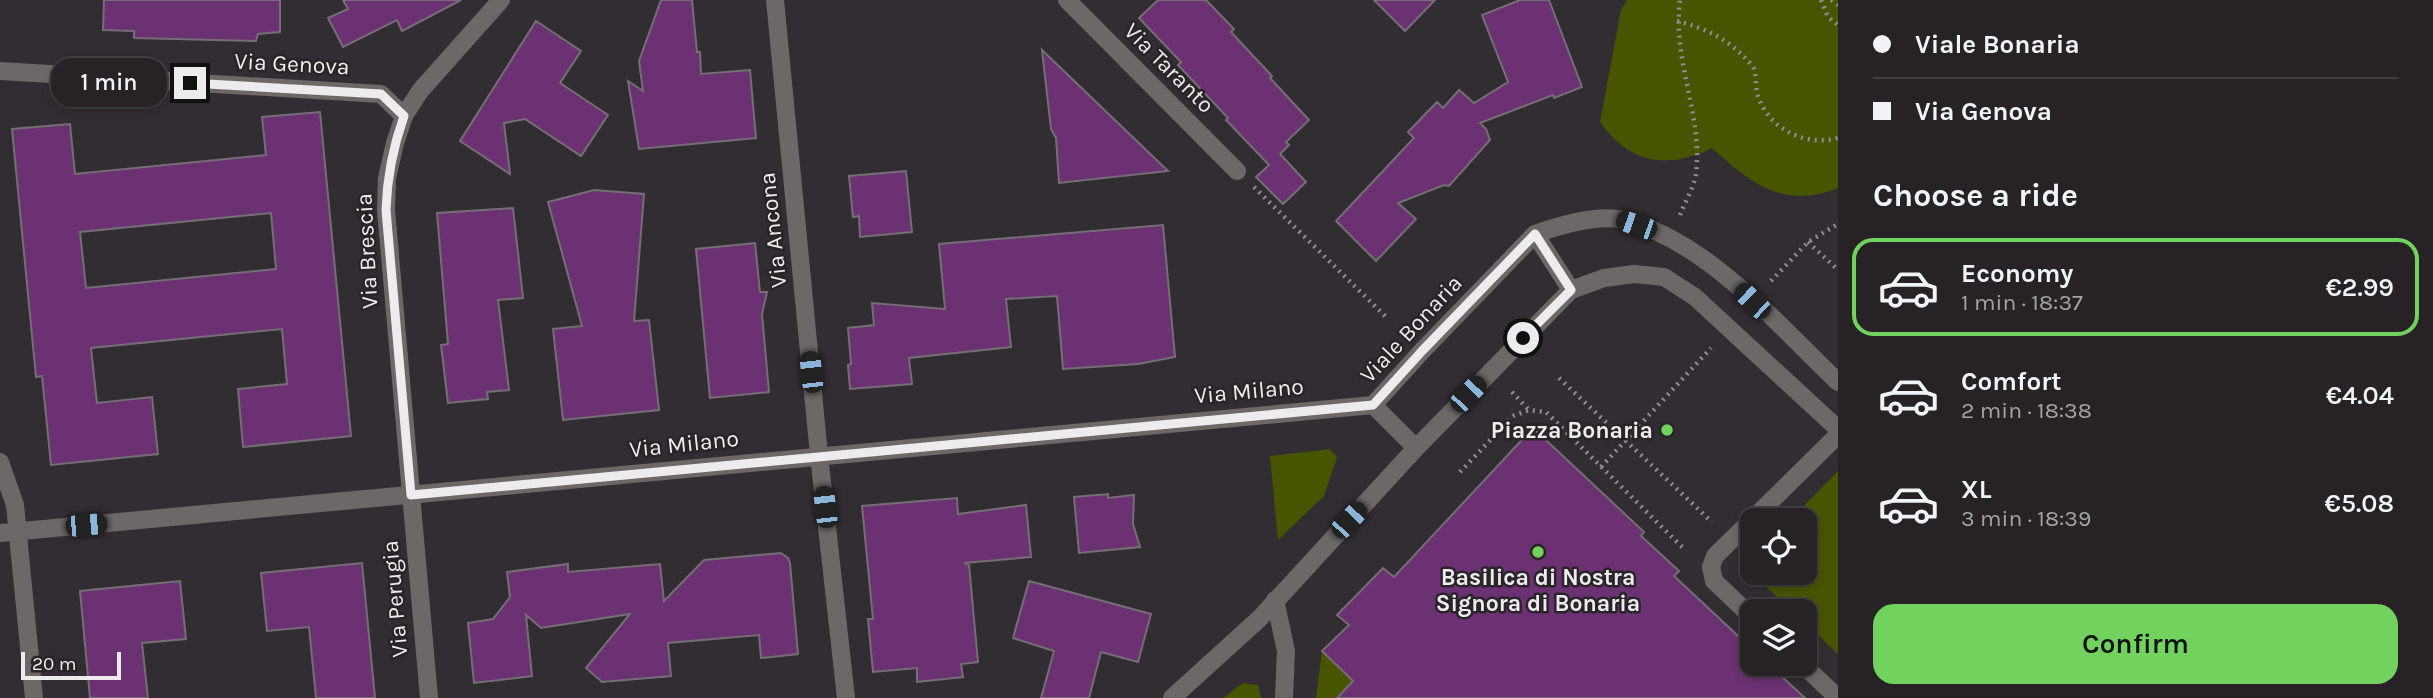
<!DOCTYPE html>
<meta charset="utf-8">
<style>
:root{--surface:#262226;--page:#322f32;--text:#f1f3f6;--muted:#a4a4a7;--line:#423f43;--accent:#72d25e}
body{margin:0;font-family:Karla,sans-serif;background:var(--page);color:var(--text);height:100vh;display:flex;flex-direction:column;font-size:26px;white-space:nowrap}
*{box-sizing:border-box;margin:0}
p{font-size:23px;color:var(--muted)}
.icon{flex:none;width:38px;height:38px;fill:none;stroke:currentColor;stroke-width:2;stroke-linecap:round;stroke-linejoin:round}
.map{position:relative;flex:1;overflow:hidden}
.details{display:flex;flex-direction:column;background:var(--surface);width:595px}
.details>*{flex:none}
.hud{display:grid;align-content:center;height:154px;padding:0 35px;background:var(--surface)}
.tools{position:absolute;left:1740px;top:508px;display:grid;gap:14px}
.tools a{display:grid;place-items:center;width:77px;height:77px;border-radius:14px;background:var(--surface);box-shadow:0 4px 10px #0003,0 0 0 2px var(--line);font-size:35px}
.scale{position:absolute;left:21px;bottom:18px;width:100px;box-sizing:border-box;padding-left:7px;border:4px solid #eeebee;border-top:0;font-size:19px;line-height:24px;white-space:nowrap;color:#eeebee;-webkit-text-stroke:5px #282428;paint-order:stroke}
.end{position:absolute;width:32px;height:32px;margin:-16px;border:9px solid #eeebee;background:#111;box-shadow:0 0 0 4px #111}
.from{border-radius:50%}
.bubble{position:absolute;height:49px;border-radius:21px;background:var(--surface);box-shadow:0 4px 10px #0003,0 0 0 2px var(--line);font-size:23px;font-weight:600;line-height:49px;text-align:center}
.car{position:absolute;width:21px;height:42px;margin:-21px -10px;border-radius:9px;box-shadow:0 0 5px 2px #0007;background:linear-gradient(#222 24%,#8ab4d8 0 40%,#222 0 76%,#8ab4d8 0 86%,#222 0)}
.hud b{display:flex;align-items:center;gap:24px;height:66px;font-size:26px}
.hud b+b{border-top:2px solid var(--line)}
.hud i{width:18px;height:18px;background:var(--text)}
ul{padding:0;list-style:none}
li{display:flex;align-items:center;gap:21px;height:98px;margin:0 14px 10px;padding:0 21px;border:4px solid transparent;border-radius:21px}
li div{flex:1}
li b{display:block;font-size:26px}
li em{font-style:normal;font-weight:600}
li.selected{border-color:var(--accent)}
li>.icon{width:63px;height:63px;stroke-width:1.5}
h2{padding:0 35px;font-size:32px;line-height:84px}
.action{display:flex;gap:14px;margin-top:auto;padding:14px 35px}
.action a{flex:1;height:80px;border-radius:21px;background:var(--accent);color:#111;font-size:28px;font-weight:600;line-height:80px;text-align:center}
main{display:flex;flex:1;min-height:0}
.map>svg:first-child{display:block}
.green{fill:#495401}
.building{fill:#6c3172;stroke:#746f74;stroke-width:2;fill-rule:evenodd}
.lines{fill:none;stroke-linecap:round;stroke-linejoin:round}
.path{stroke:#918d91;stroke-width:4.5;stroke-dasharray:2 5;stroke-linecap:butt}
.minor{stroke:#6c6868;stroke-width:18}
.route{stroke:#eeebee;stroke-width:9}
.poi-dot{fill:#72d25e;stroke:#282428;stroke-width:2.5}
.labels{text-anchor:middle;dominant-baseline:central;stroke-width:5;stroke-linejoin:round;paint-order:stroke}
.street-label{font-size:23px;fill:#eeebee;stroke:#282428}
.poi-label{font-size:23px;font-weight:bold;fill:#eeebee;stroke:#282428;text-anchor:end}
</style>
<main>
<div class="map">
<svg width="1838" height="698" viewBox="0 0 1838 698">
<rect width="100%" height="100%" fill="#322d32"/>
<path class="green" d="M 1627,0 L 1838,0 L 1838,188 C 1784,210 1750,183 1712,148 C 1667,170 1630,164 1600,122 L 1621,10 Z
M 1330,449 L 1337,457 L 1324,496 L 1278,540 L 1270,456 Z
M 1838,471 L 1838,654 L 1804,622 L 1804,611 L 1792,611 L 1744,566 L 1752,558 L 1752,572 L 1804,572 L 1804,520 L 1790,520 Z
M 1322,651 L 1353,681 L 1345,690 L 1352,698 L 1316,698 Z
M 1243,683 L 1258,685 L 1261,698 L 1223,698 Z"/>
<path class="building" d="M 104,0 L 280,0 L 280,32 L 258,34 L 256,41 L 134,38 L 134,31 L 103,30 Z
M 343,0 L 461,0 L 402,31 L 397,20 L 343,47 L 328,18 L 348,9 Z
M 661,0 L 692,0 L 697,52 L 700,52 L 701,74 L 750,70 L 756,138 L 639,149 L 628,81 L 643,91 L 639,61 Z
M 1158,0 L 1206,0 L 1234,29 L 1231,32 L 1272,76 L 1270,78 L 1309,120 L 1286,142 L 1289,145 L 1280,154 L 1306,182 L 1283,204 L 1256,177 L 1269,165 L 1226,120 L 1228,118 L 1178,65 L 1181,62 L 1139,18 Z
M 1374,0 L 1435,0 L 1405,31 Z
M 1520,0 L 1549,0 L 1582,87 L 1554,98 L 1553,95 L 1480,123 L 1486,129 L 1490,140 L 1449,186 L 1444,185 L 1398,203 L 1416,219 L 1376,261 L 1336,221 L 1414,138 L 1408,132 L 1437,102 L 1443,108 L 1459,90 L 1474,103 L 1508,82 L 1482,15 Z
M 536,21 L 581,51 L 560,83 L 608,115 L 581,156 L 525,119 L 504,123 L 510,174 L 460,141 Z
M 1042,50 L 1168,171 L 1059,183 L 1056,138 L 1051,129 Z
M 320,112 L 351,436 L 243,447 L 238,389 L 287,384 L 282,329 L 91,348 L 97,403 L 152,397 L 158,454 L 51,465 L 42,376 L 36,377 L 12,129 L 70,124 L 75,174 L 266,155 L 262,117 ZM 271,213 L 276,269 L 86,288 L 80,232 Z
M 906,171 L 912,232 L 860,237 L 859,216 L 853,217 L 849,176 Z
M 594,190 L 644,194 L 634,321 L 649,320 L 659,410 L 563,420 L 553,329 L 582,326 L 548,202 Z
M 513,208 L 523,298 L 498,300 L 509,390 L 487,392 L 488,399 L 448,403 L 441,345 L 448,344 L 437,213 Z
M 1163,225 L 1175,357 L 1138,364 L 1063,369 L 1057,296 L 1006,299 L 1011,347 L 909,358 L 912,384 L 850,389 L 848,365 L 851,364 L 848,328 L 874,325 L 872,303 L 945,309 L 939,244 Z
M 755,243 L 760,292 L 767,292 L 762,314 L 769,392 L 710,398 L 696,249 Z
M 1533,428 L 1644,532 L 1641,536 L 1679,571 L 1674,576 L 1752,649 L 1752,663 L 1767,663 L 1805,698 L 1337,698 L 1353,681 L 1322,651 L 1349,625 L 1337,615 L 1383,568 L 1394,577 Z
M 1108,494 L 1108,498 L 1134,495 L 1133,524 L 1140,547 L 1079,553 L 1074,497 Z
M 957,498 L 958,514 L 1026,505 L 1031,557 L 964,563 L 969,565 L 978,662 L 961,664 L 963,677 L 917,682 L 917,668 L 873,672 L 868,619 L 873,619 L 862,506 Z
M 781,553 L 788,558 L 790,563 L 798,654 L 761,658 L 759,635 L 668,643 L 671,676 L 602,682 L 586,668 L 630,614 L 541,628 L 526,615 L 532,676 L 474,683 L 468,623 L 493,619 L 510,597 L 507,572 L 568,564 L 568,572 L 660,564 L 664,601 L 704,560 Z
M 362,563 L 375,698 L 316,698 L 309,627 L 267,631 L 261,573 Z
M 180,581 L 186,639 L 142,643 L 148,698 L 90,698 L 80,591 Z
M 1029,581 L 1151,614 L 1138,662 L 1101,652 L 1089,698 L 1041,698 L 1054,651 L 1013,638 Z"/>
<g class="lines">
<path class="path" d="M 1821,0 L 1828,17 L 1838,25
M 1831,0 L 1838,5
M 1677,21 C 1705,28 1728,39 1748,61 C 1749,62 1754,68 1754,69 C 1757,78 1755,88 1758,96 C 1769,129 1805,147 1838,138
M 1254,187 L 1388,319
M 1680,215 C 1685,202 1694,187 1696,174 C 1703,114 1672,61 1680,0
M 1808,242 L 1838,270
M 1771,281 L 1808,242 L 1838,224
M 1559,378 L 1712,522
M 1512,392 L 1528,409
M 1601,467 L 1711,348
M 1460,472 L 1513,416 L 1529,410 L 1546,412 L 1685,550"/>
<path class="minor" d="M 775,0 L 819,455 L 846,698
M 1067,0 L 1237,171
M 0,71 L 381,94 L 404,116
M 1535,234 L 1571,290
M 1373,405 L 1422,351 L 1535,234 C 1558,226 1598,214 1623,220 C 1705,239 1779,326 1838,382
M 1373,405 L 1416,448
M 0,462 L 15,505 L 34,698
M 0,533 L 1373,405
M 1275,600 L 1286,651 L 1284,698
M 1752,617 L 1714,581 L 1711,567 L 1715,556 L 1838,435
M 1801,663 L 1838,698
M 429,698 L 386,210 L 387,178 L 395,143 L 404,116 L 420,91 L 501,0
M 1172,698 L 1260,618 L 1416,448 L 1571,290 L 1604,278 L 1634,274 L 1664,277 L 1695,297 L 1838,429"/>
</g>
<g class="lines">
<path class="route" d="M 190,83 L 381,94 L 404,116 C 393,147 387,177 386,210 L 411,495 L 1373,405 L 1422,351 L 1535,234 L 1571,290 L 1523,338"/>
</g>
<g class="poi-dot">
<circle cx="1667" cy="430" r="7"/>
<circle cx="1538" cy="552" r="7"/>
</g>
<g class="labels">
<g class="street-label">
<text transform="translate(292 64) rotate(3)">Via Genova</text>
<text transform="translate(1169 68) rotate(45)">Via Taranto</text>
<text transform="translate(773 230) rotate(-96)">Via Ancona</text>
<text transform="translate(367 251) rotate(-93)">Via Brescia</text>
<text transform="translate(1411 329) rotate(-47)">Viale Bonaria</text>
<text transform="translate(1249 391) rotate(-5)">Via Milano</text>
<text transform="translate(684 444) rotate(-6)">Via Milano</text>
<text transform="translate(395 599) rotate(-95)">Via Perugia</text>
</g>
<g class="poi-label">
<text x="1653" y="430">Piazza Bonaria</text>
<text x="1538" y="577" text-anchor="middle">Basilica di Nostra<tspan x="1538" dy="26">Signora di Bonaria</tspan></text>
</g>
</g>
</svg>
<div class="tools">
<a><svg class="icon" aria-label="locate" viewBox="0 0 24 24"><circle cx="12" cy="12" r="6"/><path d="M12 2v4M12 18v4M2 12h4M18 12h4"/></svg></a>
<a><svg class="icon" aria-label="layers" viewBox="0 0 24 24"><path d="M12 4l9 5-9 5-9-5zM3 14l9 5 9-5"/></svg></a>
</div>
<div class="scale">20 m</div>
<i class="end from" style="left:1523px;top:338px"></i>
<i class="end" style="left:190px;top:83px"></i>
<div class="bubble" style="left:51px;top:58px;width:116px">1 min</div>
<i class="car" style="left:1636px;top:225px;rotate:289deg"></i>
<i class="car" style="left:1752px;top:301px;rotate:314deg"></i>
<i class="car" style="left:811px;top:372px;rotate:354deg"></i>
<i class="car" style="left:1468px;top:394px;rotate:44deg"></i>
<i class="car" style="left:825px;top:507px;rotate:353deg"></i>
<i class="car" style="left:1349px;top:520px;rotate:43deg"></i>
<i class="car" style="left:86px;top:525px;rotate:85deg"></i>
</div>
<section class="details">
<div class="hud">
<b><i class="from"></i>Viale Bonaria</b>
<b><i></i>Via Genova</b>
</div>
<h2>Choose a ride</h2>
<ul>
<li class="selected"><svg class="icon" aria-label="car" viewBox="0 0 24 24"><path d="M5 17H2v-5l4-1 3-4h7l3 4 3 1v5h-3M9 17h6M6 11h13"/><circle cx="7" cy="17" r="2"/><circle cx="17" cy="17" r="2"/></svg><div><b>Economy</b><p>1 min · 18:37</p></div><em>€2.99</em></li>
<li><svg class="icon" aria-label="car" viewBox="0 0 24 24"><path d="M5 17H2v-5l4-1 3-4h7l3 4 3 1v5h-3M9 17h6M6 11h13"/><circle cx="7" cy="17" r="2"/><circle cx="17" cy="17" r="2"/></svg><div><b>Comfort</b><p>2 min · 18:38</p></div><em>€4.04</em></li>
<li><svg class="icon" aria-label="car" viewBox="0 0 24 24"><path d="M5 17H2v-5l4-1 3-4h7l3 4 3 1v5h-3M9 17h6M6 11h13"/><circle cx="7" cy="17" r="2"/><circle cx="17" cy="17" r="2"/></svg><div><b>XL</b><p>3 min · 18:39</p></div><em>€5.08</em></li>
</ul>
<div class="action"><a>Confirm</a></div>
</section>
</main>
